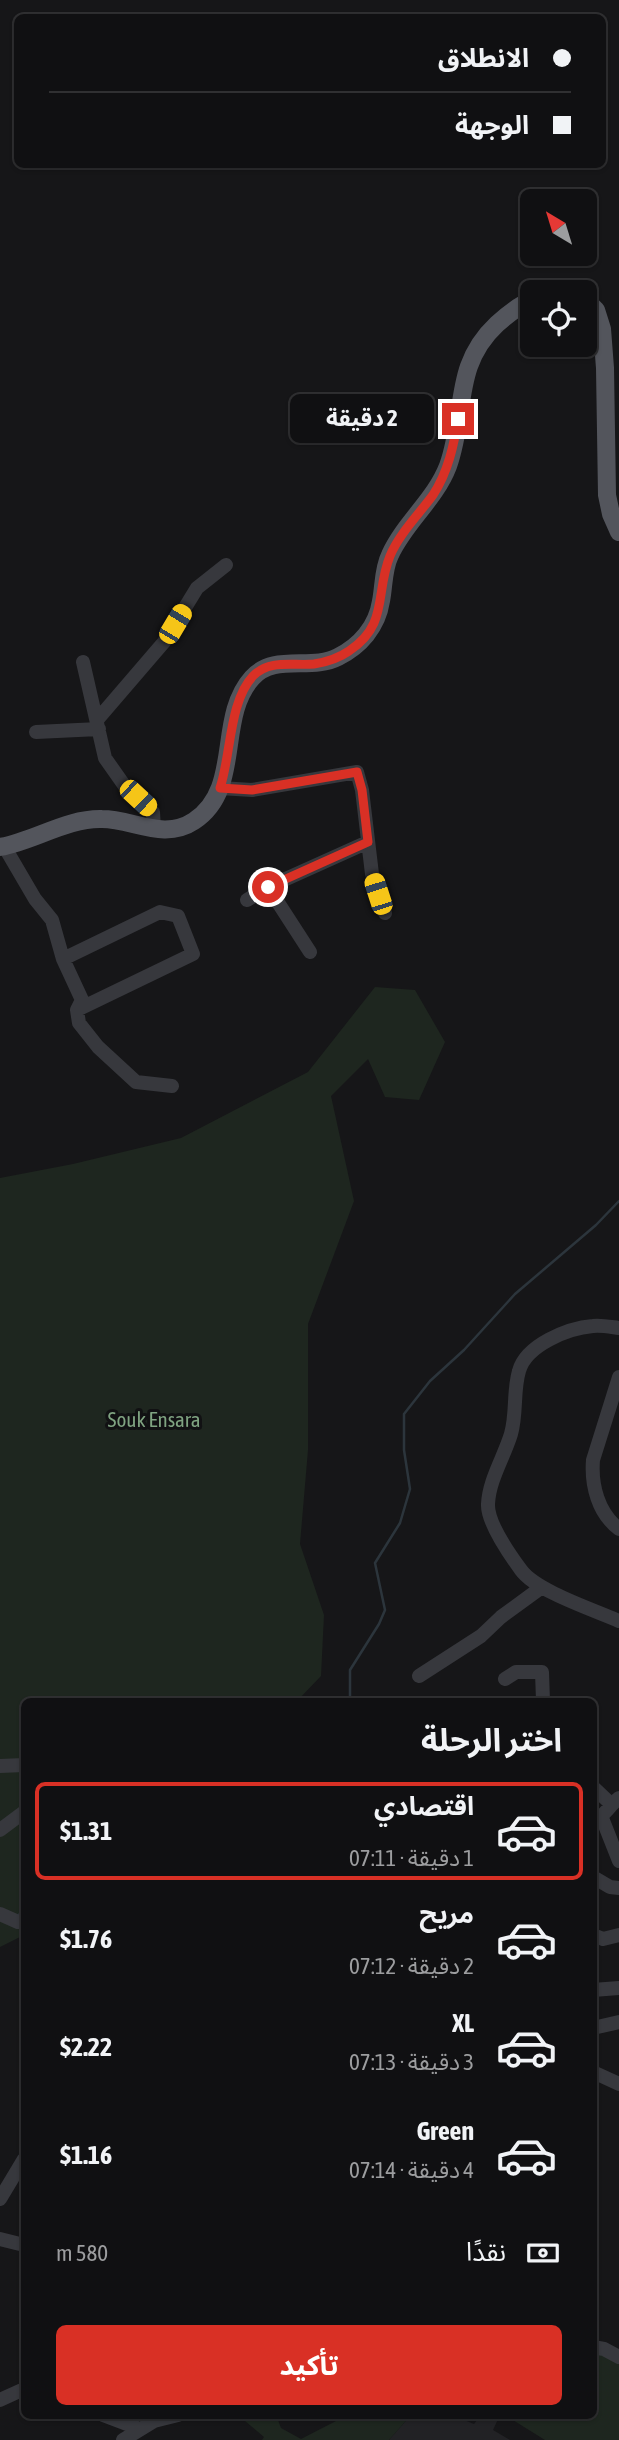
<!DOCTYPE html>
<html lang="ar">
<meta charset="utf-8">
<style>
:root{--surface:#101012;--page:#1e1e20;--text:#f1f3f6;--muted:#9c9d9f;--line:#303032;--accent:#d93025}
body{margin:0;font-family:"Asap Condensed","Noto Sans Arabic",sans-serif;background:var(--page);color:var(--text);direction:rtl;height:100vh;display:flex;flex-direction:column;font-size:26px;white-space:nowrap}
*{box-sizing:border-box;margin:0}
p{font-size:23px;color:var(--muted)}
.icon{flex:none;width:38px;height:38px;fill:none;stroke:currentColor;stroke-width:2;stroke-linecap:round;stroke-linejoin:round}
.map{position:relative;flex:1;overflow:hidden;direction:ltr}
.side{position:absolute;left:21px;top:1698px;width:576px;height:721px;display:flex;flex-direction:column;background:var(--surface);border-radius:10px;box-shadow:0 2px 5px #0004,0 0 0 2px var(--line);direction:rtl}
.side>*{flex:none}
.top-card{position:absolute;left:14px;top:14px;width:592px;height:154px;border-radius:10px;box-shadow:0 2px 5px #0004,0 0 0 2px var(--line);direction:rtl;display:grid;align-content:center;height:154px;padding:0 35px;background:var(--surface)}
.needle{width:46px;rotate:322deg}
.tools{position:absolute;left:520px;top:189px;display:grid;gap:14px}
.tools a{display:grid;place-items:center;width:77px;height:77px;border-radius:10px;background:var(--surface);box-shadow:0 2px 5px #0004,0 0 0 2px var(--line);font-size:35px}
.end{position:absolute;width:32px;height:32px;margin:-16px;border:9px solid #d93025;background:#fff;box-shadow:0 0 0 4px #fff}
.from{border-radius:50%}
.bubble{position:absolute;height:49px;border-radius:10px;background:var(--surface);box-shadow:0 2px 5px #0004,0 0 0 2px var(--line);font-size:23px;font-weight:700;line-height:49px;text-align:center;direction:rtl}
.car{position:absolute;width:21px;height:42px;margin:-21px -10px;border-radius:9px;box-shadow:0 0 5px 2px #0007;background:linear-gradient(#f5c518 24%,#345 0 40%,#f5c518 0 76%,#345 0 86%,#f5c518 0)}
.top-card b{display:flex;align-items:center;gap:24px;height:66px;font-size:26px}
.top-card b+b{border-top:2px solid var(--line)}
.top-card i{width:18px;height:18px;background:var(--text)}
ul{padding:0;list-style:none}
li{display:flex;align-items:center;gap:21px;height:98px;margin:0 14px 10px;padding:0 21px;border:4px solid transparent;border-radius:10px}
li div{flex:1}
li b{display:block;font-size:26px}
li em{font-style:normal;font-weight:700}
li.current{border-color:var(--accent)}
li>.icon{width:63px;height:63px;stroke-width:1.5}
h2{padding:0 35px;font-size:32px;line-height:84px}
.pay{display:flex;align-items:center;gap:18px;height:77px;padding:0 35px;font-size:26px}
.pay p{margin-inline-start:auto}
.button{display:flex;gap:14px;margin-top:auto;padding:14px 35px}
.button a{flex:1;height:80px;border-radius:10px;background:var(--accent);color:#fff;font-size:28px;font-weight:700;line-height:80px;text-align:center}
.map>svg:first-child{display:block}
.built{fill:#222225}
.green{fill:#1e261f}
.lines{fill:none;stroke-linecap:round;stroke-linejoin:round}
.stream{stroke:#2c353c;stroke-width:2.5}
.minor{stroke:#37383d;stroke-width:14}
.major{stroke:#53555c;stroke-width:18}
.route{stroke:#d93025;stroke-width:9}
.labels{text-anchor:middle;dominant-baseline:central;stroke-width:6;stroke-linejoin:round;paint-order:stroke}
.park-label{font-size:21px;fill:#7fa381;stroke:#111113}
</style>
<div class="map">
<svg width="619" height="2440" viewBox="0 0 619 2440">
<rect width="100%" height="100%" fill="#161618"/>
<path class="built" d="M 411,2415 L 452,2415 L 474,2424 L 481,2415 L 498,2419 L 493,2430 L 510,2440 L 389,2440 Z"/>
<path class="green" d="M 375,987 L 415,990 L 445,1042 L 419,1100 L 385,1097 L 368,1059 L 331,1096 L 354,1201 L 308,1324 L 308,1450 L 300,1544 L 324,1615 L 321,1676 L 297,1701 L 24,1701 L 24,1935 L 0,1947 L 0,1178 L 73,1164 L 181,1138 L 308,1072 Z
M 593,2349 L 619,2360 L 619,2440 L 545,2440 L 505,2415 L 593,2415 Z
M 238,2415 L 276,2415 L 281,2428 L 301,2439 L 338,2420 L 336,2415 L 411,2415 L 389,2440 L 262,2440 L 264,2437 Z"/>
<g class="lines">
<path class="stream" d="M 350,1701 L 350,1670 L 379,1624 L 385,1610 L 375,1563 L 400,1523 L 410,1489 L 404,1450 L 404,1414 L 430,1381 L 464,1350 L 515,1294 L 596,1225 L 619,1201
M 18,1915 L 24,1912"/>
<path class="minor" d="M 83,662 L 105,758 L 124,785 L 153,812 L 154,829
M 97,720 L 164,642 L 197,588 L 226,565
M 36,732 L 99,729
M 220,788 L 252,790 L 357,772 L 362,790 L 372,874 L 385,913
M 4,846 L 35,899 L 52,920 L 63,959 L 82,1000 L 77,1010 L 79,1023 L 98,1047 L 136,1082 L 172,1086
M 268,887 L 310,952
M 247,900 L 268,887 L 368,842
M 63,959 L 160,912 L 178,916 L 193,954 L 77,1010
M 619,1328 C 611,1327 601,1325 593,1326 C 568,1328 526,1345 519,1371 C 513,1391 517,1413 511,1434 C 504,1457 489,1480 488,1504 C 487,1522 510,1555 521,1570 C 536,1591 594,1610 619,1621
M 619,1377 L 593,1460 C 591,1485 598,1513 619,1529
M 419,1676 L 481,1636 L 501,1617 L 542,1587
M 505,1679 L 516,1672 L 542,1672 L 543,1701
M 0,1766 L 24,1765
M 593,1787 L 611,1804
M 602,1818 L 619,1861
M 593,1823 C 604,1816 609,1806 619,1798
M 0,1830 L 24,1812
M 593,1877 L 610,1887 L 619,1888
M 0,1914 L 18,1922 L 24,1922
M 593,1935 L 603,1939 L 619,1935
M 593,1990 L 619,1988
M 593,2028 L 619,2022
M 593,2072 L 619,2084
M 0,2199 L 24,2159
M 0,2239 L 24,2245
M 593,2347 L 604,2349 L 619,2357
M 0,2400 L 24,2389
M 103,2415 L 140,2429
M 123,2440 L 154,2421 L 178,2415"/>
<path class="major" d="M 560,292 L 568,292
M 584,298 L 596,310 L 602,329 L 605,368 L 607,495 L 611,514 L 619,532
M 0,847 C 34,841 67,818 102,819 C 133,819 164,841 194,821 C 243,789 216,718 252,678 C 274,653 311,671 338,657 C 360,646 377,627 381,601 C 384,586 383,569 390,555 C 405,522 435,500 448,466 C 467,413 452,366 497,324 C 507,315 519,305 532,300"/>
</g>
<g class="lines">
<path class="route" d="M 268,887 L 368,842 L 362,790 L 357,772 L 252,790 L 220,788 C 231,756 229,701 253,676 C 270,659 293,666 314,664 C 327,662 339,658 349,651 C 389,625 375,592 390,556 C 399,534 419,514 433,495 C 448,472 454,445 458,419"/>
</g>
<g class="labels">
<g class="park-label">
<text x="154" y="1419">Souk Ensara</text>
</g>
</g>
</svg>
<div class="tools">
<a><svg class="needle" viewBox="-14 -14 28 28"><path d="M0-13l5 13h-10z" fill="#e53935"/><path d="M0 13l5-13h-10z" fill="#9c9d9f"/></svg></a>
<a><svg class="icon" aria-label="locate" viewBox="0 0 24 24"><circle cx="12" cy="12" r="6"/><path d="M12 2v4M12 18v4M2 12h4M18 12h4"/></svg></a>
</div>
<i class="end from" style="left:268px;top:887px"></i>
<i class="end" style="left:458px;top:419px"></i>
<div class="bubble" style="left:290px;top:394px;width:144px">2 دقيقة</div>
<i class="car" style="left:175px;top:624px;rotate:31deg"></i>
<i class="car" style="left:138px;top:798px;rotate:133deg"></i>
<i class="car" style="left:378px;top:894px;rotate:342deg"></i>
<div class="top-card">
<b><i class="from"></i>الانطلاق</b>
<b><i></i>الوجهة</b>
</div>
<section class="side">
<h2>اختر الرحلة</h2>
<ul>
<li class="current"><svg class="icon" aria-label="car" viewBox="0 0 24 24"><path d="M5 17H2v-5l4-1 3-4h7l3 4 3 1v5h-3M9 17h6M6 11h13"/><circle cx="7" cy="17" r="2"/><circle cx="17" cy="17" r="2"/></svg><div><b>اقتصادي</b><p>1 دقيقة · 07:11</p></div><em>$1.31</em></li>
<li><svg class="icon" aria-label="car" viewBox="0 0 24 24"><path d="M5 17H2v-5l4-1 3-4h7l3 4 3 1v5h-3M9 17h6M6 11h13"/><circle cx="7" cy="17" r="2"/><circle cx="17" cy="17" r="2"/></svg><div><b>مريح</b><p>2 دقيقة · 07:12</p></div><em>$1.76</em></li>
<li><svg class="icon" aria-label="car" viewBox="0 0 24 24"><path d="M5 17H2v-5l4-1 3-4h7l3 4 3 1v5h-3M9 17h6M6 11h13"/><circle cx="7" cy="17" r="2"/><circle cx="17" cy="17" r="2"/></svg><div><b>XL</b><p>3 دقيقة · 07:13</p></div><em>$2.22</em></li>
<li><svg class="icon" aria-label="car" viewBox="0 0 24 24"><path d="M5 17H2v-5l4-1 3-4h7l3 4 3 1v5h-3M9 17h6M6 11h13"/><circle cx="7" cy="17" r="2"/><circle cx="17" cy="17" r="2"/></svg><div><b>Green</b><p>4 دقيقة · 07:14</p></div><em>$1.16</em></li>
</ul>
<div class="pay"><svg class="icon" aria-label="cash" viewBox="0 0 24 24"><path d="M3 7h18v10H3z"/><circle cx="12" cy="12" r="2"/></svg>نقدًا<p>580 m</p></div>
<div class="button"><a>تأكيد</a></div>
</section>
</div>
